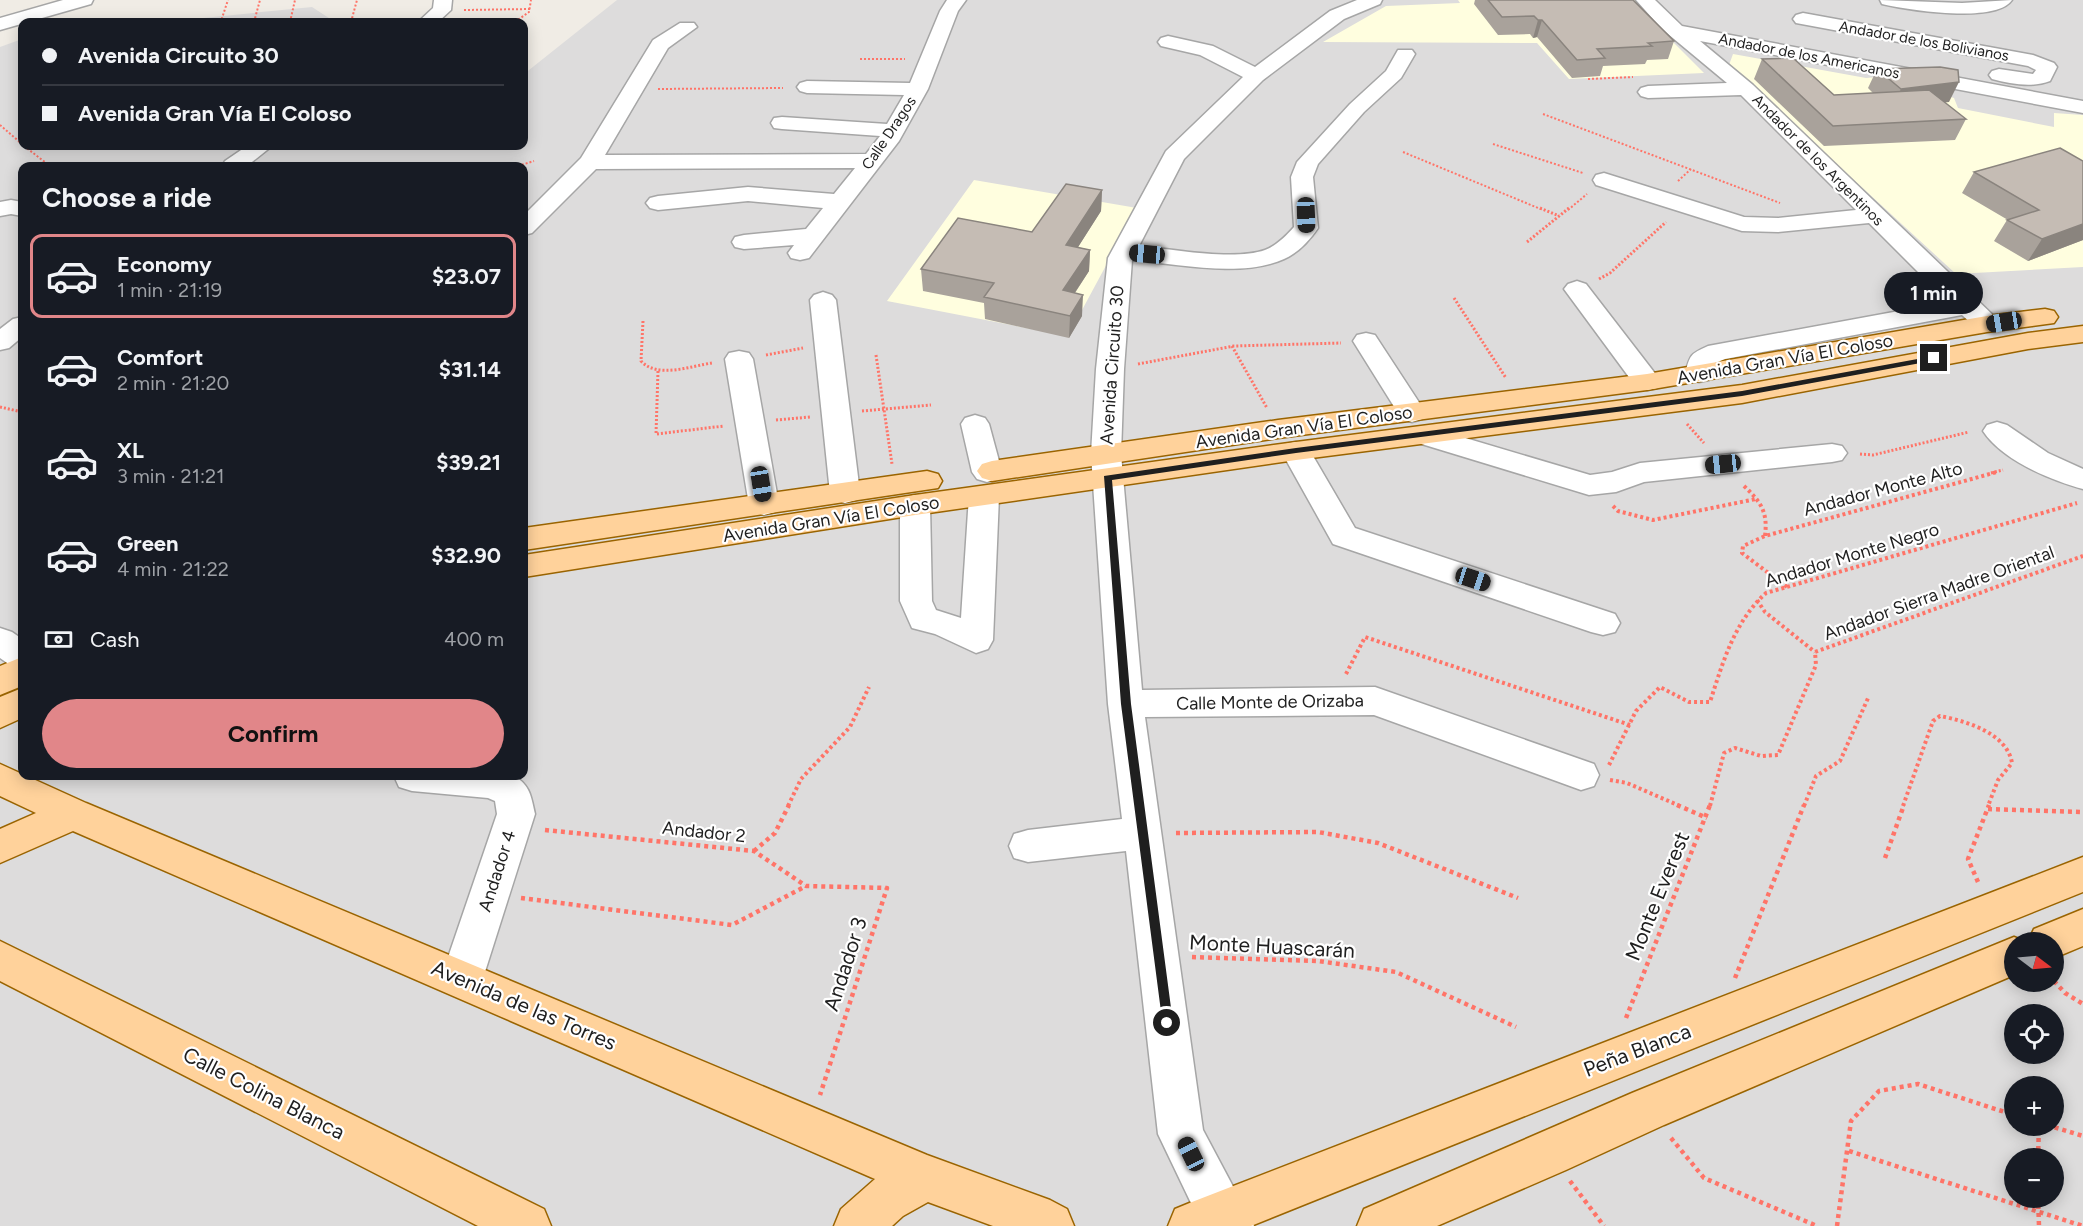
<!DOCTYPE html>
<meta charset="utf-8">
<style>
:root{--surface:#171b24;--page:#20242c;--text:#f1f3f6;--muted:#9ea1a6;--line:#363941;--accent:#e18689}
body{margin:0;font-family:Figtree,sans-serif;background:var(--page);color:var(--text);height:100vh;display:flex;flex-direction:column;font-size:22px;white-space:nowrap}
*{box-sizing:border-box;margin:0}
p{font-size:20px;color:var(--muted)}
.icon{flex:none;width:33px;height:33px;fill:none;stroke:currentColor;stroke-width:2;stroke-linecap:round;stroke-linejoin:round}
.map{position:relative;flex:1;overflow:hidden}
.side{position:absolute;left:18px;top:162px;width:510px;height:618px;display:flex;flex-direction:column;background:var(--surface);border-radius:12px;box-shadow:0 3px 15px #0003}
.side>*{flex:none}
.banner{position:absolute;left:18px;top:18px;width:510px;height:132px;border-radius:12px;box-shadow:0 3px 15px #0003;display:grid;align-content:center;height:132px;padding:0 24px;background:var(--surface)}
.needle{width:39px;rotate:106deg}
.buttons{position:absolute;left:2004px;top:932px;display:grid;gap:12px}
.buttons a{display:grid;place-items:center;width:60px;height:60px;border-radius:50%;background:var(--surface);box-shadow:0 3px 15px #0003;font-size:30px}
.end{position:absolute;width:27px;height:27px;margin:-14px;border:8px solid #1f1f1f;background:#fff;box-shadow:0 0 0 3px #fff}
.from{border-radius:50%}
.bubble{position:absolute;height:42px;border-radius:21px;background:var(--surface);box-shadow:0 3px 15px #0003;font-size:20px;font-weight:700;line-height:42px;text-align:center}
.car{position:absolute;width:18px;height:36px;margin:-18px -9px;border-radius:8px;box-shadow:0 0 4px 2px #0007;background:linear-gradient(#222 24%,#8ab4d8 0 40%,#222 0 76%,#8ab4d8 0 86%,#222 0)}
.banner b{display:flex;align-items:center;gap:21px;height:57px;font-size:22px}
.banner b+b{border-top:2px solid var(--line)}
.banner i{width:15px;height:15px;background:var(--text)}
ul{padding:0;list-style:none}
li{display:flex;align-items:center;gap:18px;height:84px;margin:0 12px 9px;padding:0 12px;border:3px solid transparent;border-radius:12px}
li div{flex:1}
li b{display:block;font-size:22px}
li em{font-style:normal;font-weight:700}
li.active{border-color:var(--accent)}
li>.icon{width:54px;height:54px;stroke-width:1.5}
h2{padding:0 24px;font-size:27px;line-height:72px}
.pay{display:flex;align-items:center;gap:15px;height:66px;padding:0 24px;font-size:22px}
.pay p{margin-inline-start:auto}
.button{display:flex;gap:12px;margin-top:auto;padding:12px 24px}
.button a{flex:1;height:69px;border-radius:36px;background:var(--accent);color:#111;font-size:24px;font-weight:700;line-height:69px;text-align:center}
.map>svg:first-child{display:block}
.residential{fill:#dddcdc;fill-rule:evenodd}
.education{fill:#fffedf}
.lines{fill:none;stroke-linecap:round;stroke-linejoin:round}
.minor-casing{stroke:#a6a6a6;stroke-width:3}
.major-casing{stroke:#9a6400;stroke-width:3}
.path-far3{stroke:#ff7468;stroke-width:2;stroke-dasharray:2 2;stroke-linecap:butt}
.path-far2{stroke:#ff7468;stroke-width:3;stroke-dasharray:2 2;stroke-linecap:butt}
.path-far1{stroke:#ff7468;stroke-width:4;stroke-dasharray:3 3;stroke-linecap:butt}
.path{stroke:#ff7468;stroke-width:4.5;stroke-dasharray:4 4;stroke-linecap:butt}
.minor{fill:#fff;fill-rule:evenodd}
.major{fill:#ffd29b;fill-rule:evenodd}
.wall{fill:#a9a29b}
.shaded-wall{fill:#8a847e}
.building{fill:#c5bcb4;stroke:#8a847e;stroke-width:1.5}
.route{fill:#1f1f1f}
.labels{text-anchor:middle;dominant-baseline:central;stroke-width:4.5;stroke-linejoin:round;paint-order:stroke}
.far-street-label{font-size:15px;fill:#1f1f1f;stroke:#fff}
.street-label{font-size:18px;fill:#1f1f1f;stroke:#fff}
.near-street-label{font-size:21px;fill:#1f1f1f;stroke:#fff}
</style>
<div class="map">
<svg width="2083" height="1226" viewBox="0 0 2083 1226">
<rect width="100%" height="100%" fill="#f0ece5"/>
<path class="residential" d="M 617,0 L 2083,0 L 2083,1226 L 0,1226 L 0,47 L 22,39 L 22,146 L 524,146 L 524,74 ZM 22,166 L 524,166 L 524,776 L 22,776 ZM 2014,942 L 2054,942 L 2054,981 L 2014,981 ZM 2014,1014 L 2054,1014 L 2054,1053 L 2014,1053 ZM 2014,1086 L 2054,1086 L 2054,1125 L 2014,1125 ZM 2014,1158 L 2054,1158 L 2054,1197 L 2014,1197 Z
M 312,7 L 335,22 L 163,22 Z"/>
<path class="education" d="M 1458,0 L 1641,0 L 1642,2 L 1603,3 L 1657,26 L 1704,73 L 1569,79 L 1537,43 L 1323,42 L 1386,6 L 1460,3 Z
M 1733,54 L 1866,78 L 1890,76 L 1954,98 L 1958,108 L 2054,127 L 2054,113 L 2083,115 L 2083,267 L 1956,274 L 1729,65 Z
M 974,180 L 1137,208 L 1068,336 L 887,301 Z"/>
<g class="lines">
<g class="minor-casing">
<path id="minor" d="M 63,0 L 93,0 L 91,4 L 0,30 L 0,18 Z
M 434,0 L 452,0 L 451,10 L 438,22 L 418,22 L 433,8 Z
M 947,0 L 966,0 L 958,11 L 928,89 L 899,141 L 809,258 L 800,260 L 791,258 L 788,253 L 794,245 L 744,249 L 735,247 L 732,242 L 735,237 L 744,235 L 806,229 L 823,208 L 748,201 L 658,210 L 650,208 L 646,203 L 650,198 L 658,196 L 748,187 L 834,194 L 855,168 L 596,169 L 532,233 L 524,235 L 524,215 L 581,158 L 653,40 L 680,23 L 694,23 L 697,27 L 668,48 L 605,155 L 866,154 L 880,136 L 782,129 L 774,128 L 771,123 L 774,118 L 782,117 L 887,124 L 904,95 L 807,93 L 800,91 L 797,87 L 800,83 L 807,81 L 910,83 L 940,11 Z
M 1357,0 L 1382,0 L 1380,4 L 1344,19 L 1263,80 L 1184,159 L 1139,246 C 1171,249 1234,261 1265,250 C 1276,246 1286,236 1294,227 L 1291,177 L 1297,162 L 1350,104 L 1386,71 L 1398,50 L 1412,50 L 1415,54 L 1401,78 L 1364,112 L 1318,164 L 1313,177 L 1318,228 C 1310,240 1298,253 1284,259 C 1242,278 1177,264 1132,260 L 1124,369 L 1121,454 L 1142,690 L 1375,687 L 1594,764 L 1599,775 L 1594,786 L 1581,790 L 1374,715 L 1145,717 L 1203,1130 L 1254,1226 L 1202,1226 L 1158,1134 L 1126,851 L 1028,862 L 1014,858 L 1009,846 L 1014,834 L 1028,830 L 1122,819 L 1108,704 L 1091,454 L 1096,369 L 1108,258 L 1166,151 L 1243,77 L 1200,55 L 1161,46 L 1158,42 L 1161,38 L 1168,36 L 1213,46 L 1255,67 L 1330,11 Z
M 1636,0 L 1655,0 L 1682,26 L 2083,101 L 2083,113 L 1700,41 L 1753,85 L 1996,318 L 2000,324 L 1996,330 C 1980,334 1973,325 1962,315 L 1725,359 L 1715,363 L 1709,380 L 1699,382 L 1689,380 L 1685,374 C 1690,355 1690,354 1708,346 L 1948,302 L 1869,223 L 1778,232 L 1742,231 L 1596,185 L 1593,180 L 1596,175 L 1604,173 L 1744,217 L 1778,218 L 1856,210 L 1741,95 L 1648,98 L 1641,96 L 1638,92 L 1641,88 L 1648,86 L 1727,83 L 1662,29 Z
M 1880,0 L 1962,3 L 2012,0 C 1996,24 1908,10 1882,4 Z
M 1803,13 L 2033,55 L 2054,63 L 2057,67 L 2050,81 C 2032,88 2011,84 1992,79 L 1989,75 L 1992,71 L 1999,69 L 2033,74 L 2036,70 L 2028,66 L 1796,23 L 1793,19 L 1796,15 Z
M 247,146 L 272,146 L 247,166 L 222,166 L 225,161 Z
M 11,200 L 22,202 L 22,216 L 11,214 L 0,216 L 0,202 Z
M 1577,281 L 1586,284 L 1657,376 L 1661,382 L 1657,388 L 1647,390 L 1637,388 L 1564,289 L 1568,284 Z
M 823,292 L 832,295 L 836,300 L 860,493 L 856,500 L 845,503 L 834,500 L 830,493 L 810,300 L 814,295 Z
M 22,317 L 22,337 L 9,348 L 0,350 L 0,329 L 13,319 Z
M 1366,333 L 1375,335 L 1426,413 L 1422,419 L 1412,422 L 1402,419 L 1398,413 L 1353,341 L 1357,335 Z
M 739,351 L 749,353 L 753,359 L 779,505 L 775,512 L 764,515 L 753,512 L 749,505 L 725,359 L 729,353 Z
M 975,415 L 985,418 L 989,424 L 1002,472 L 997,479 L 987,482 L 977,479 L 972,472 L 961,424 L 965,418 Z
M 1997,422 L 2007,425 L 2048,453 L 2083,469 L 2083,489 C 2050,480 2002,460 1983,431 L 1987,425 Z
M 1425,426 L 1590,475 L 1612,472 L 1640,463 L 1832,444 L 1842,446 L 1847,453 L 1842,460 L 1832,462 L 1644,482 L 1616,492 L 1589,495 L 1415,442 L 1411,435 L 1415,428 Z
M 1296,442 L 1306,444 L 1355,528 L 1615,614 L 1620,623 L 1615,632 L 1603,635 L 1591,632 L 1333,544 L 1281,451 L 1286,444 Z
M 984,486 L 995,489 L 999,496 L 993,640 L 988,649 L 976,653 L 935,634 L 912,628 L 900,601 L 900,505 L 904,498 L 915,495 L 926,498 L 930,505 L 932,601 L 936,610 L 961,618 L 969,496 L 973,489 Z
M 0,628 L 12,632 L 22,639 L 22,669 L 10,665 L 0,658 Z
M 394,776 L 514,776 C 530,785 531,796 535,814 L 483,978 L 477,992 L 462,997 L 447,992 L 441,978 L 497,814 L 495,801 L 488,798 L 412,791 L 399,787 Z"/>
</g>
<g class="major-casing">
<path id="major" d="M 2045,309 L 2054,311 L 2058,317 L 2054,323 L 1987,332 L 1647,390 L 1278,438 L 992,481 L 982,478 L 977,471 L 982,464 L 992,461 L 1278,420 L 1647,374 L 1987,316 Z
M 2083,326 L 2083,342 L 2028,349 L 1742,403 L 1296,460 L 915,515 L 524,577 L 524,555 L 915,495 L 1296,442 L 1742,385 L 2028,333 Z
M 927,471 L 938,474 L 942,481 L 938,488 L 524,550 L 524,528 Z
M 22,657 L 22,686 L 0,695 L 0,666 Z
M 22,688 L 22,718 L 0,728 L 0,697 Z
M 0,764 L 86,803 L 927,1155 L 1050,1200 L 1067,1209 L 1074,1226 L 993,1226 L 928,1202 L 903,1216 L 892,1226 L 834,1226 L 841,1209 L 875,1179 L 73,831 L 0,863 L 0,829 L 36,813 L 0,796 Z
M 2083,857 L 2083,892 L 1251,1226 L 1168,1226 L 1175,1209 L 1192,1202 Z
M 2083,909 L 2083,946 L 2054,958 L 2054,942 L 2028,942 L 2034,929 Z
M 2014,937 L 2026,942 L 2014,942 L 2014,975 L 1664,1125 L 1566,1170 L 1437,1226 L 1357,1226 L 1364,1209 L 1632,1093 Z
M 0,941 L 544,1209 L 551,1226 L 478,1226 L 0,981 Z"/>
</g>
<path class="path-far3" d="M 464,10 L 531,9
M 227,22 L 221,21 L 228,0
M 254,22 L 260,0
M 290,22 L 295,0
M 351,22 L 357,0
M 515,22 L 529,12 L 531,0
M 860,59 L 905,59
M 1588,79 L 1633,77
M 658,89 L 783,88
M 1543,114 L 1780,203
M 0,125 L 22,144
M 1493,144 L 1583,173
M 24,146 L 50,166
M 1403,152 L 1543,210
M 518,166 L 534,161
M 1678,181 L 1691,169
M 1568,210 L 1587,194"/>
<path class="path-far2" d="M 1540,208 L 1559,216
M 1527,242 L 1569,208
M 1599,279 L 1610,273 L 1666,222
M 1454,298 L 1506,378
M 643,321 L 641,361 C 657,379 691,366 712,363
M 1232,346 L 1267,408
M 766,355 L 803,348
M 876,355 L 892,464
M 1138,364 L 1234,346 L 1341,343
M 658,371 L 656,434 L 724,426
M 0,407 L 22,412
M 862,411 L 931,405
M 776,420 L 810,417
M 1687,424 L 1704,443
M 1860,454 L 1873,455 L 1969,432
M 1991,473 L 2003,470"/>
<path class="path-far1" d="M 1744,486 C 1761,502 1768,512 1765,536
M 1613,506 L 1618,511 L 1653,520 L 1756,499
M 1787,587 L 1742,553 L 1743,546 L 1765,536 L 1997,472
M 1757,600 L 1765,612 L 1815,652
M 1346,674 L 1365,637 L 1630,725
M 1609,765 L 1636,711 L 1660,687 L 1689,702 L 1710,702 C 1723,662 1734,622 1766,593 L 2077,503
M 1610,780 L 1627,783 L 1680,806
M 788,806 L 801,779 L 850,727 L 869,687
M 1710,806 L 1724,753 L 1735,748 L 1761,756 L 1778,755 L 1816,665 L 1815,652 L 2083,556
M 1804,806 L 1816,776 L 1840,761 L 1869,696
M 1903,806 L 1933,721 L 1940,716 C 1966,721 2007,733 2012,763 L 1998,780 L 1988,806"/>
<path class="path" d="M 1677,805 L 1707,818
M 1988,809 L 2083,812
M 545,830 L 754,851 L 806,886 L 887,888 L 820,1095
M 1176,833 L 1318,832 L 1378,843 L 1518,898
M 754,851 L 775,833 L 789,805
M 1885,858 L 1904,805
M 1978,882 L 1968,859 L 1989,805
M 521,898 L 732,925 L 806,886
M 1192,957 L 1318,961 L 1396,972 L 1516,1027
M 1735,978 L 1804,805
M 2054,981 L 2065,993 L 2083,1004
M 1626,1018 L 1710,805
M 2047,1125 L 2083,1136
M 1671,1138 L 1704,1178 L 1817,1226
M 1849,1151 L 2083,1226
M 2038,1158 L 2039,1125
M 1570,1181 L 1604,1226
M 2038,1197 L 2039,1226
M 1837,1226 L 1851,1121 L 1879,1091 L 1918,1084 L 2014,1115"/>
<use href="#minor" class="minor"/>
<use href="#major" class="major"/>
</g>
<path class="wall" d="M 1475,0 L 1633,0 L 1674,41 L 1668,59 L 1647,60 L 1645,64 L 1603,66 L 1600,76 L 1572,78 L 1537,37 L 1533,38 L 1530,34 L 1498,35 L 1474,4 Z
M 1762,59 L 1834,95 L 1873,93 L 1868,88 L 1877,69 L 1949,102 L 1944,102 L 1966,119 L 1955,140 L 1824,146 L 1754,79 Z
M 2083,161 L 2083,240 L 2028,261 L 1994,241 L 2007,220 L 2008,220 L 1962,193 L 1974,172 Z
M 1102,190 L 1101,211 L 1078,247 L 1090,250 L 1089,271 L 1075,293 L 1082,316 L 1069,338 L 985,319 L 984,303 L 923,291 L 921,269 L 1032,232 Z"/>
<path class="shaded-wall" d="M 1538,20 L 1542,20 L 1537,37 L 1533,38 Z
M 1959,82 L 1949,102 L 1891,109 L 1901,89 Z
M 1102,190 L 1101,211 L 1066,266 L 1066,245 Z
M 2083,224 L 2083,240 L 2028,261 L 2042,239 Z
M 1090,250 L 1089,271 L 1062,312 L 1063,290 Z
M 1083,295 L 1082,316 L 1069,338 L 1070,316 Z"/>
<path class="building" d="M 1488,0 L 1633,0 L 1674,41 L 1648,43 L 1652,46 L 1597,49 L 1605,58 L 1577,60 L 1542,20 L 1538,20 L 1534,16 L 1502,17 Z
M 1793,58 L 1834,95 L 1929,90 L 1966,119 L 1833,126 L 1762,59 Z
M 1940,67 L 1958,70 L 1959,82 L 1901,89 L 1877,69 Z
M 2060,148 L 2083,161 L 2083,224 L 2042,239 L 2007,220 L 2039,210 L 1974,172 Z
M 1066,184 L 1102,190 L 1066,245 L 1090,250 L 1063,290 L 1083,295 L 1070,316 L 984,297 L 994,283 L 921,269 L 958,218 L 1032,232 Z"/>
<path class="route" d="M 1934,356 L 1937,357 L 1937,360 L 1742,396 L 1296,453 L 1112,480 L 1131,704 L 1173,1023 L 1167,1029 L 1163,1027 L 1121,704 L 1104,476 L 1296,448 L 1742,391 Z"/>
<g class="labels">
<g class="far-street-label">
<text transform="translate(1924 41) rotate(10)">Andador de los Bolivianos</text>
<text transform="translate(1809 56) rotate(11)">Andador de los Americanos</text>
<text transform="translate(889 133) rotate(-56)">Calle Dragos</text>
<text transform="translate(1818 160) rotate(45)">Andador de los Argentinos</text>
</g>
<g class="street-label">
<text transform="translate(1785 359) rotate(-10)">Avenida Gran Vía El Coloso</text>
<text transform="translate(1112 365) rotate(-86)">Avenida Circuito 30</text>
<text transform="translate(1304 427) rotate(-8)">Avenida Gran Vía El Coloso</text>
<text transform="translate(1883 489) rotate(-15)">Andador Monte Alto</text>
<text transform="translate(831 519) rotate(-9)">Avenida Gran Vía El Coloso</text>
<text transform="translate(1852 555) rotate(-17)">Andador Monte Negro</text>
<text transform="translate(1939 593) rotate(-20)">Andador Sierra Madre Oriental</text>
<text transform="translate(1270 702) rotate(-1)">Calle Monte de Orizaba</text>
<text transform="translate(704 832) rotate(6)">Andador 2</text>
<text transform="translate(497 871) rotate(-72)">Andador 4</text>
</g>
<g class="near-street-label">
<text transform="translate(1657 896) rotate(-68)">Monte Everest</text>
<text transform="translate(1272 946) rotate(3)">Monte Huascarán</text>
<text transform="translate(845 964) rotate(-72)">Andador 3</text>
<text transform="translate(524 1005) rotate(23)">Avenida de las Torres</text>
<text transform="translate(1637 1050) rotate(-21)">Peña Blanca</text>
<text transform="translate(264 1093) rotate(27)">Calle Colina Blanca</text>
</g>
</g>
</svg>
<div class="buttons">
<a><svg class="needle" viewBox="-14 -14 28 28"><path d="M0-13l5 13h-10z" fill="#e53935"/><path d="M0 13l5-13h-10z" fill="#9ea1a6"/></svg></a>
<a><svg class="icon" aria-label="locate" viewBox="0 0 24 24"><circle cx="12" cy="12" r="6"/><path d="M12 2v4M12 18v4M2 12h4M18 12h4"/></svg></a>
<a>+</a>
<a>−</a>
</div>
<i class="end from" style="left:1167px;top:1023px"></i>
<i class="end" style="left:1934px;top:358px"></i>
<div class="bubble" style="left:1884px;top:272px;width:99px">1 min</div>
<i class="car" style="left:1306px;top:215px;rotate:178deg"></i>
<i class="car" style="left:1147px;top:254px;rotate:275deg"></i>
<i class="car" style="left:2004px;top:322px;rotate:261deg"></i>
<i class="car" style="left:1723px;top:464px;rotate:264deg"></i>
<i class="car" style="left:761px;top:484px;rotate:171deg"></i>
<i class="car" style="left:1473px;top:579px;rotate:108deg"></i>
<i class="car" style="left:1191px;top:1154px;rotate:334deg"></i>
<div class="banner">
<b><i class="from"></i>Avenida Circuito 30</b>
<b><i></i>Avenida Gran Vía El Coloso</b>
</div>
<section class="side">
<h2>Choose a ride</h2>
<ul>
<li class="active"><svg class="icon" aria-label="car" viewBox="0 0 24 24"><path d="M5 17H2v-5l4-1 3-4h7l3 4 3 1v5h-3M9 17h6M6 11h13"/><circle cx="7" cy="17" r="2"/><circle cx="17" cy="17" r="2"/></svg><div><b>Economy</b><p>1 min · 21:19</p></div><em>$23.07</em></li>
<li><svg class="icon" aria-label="car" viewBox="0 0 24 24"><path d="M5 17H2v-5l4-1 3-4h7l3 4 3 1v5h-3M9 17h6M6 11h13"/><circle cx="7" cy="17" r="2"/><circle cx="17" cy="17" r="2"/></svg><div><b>Comfort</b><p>2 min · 21:20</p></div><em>$31.14</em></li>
<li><svg class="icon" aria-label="car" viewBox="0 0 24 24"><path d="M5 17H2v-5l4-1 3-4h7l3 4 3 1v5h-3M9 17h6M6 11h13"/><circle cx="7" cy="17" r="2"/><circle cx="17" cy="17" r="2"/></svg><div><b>XL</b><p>3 min · 21:21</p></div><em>$39.21</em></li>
<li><svg class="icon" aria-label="car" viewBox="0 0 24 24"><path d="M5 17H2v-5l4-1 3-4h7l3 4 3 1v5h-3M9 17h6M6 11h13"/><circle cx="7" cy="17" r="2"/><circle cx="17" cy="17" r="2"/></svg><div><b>Green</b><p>4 min · 21:22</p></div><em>$32.90</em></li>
</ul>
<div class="pay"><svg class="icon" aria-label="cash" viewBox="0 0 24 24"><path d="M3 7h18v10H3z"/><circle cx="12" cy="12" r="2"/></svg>Cash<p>400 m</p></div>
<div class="button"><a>Confirm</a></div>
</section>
</div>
